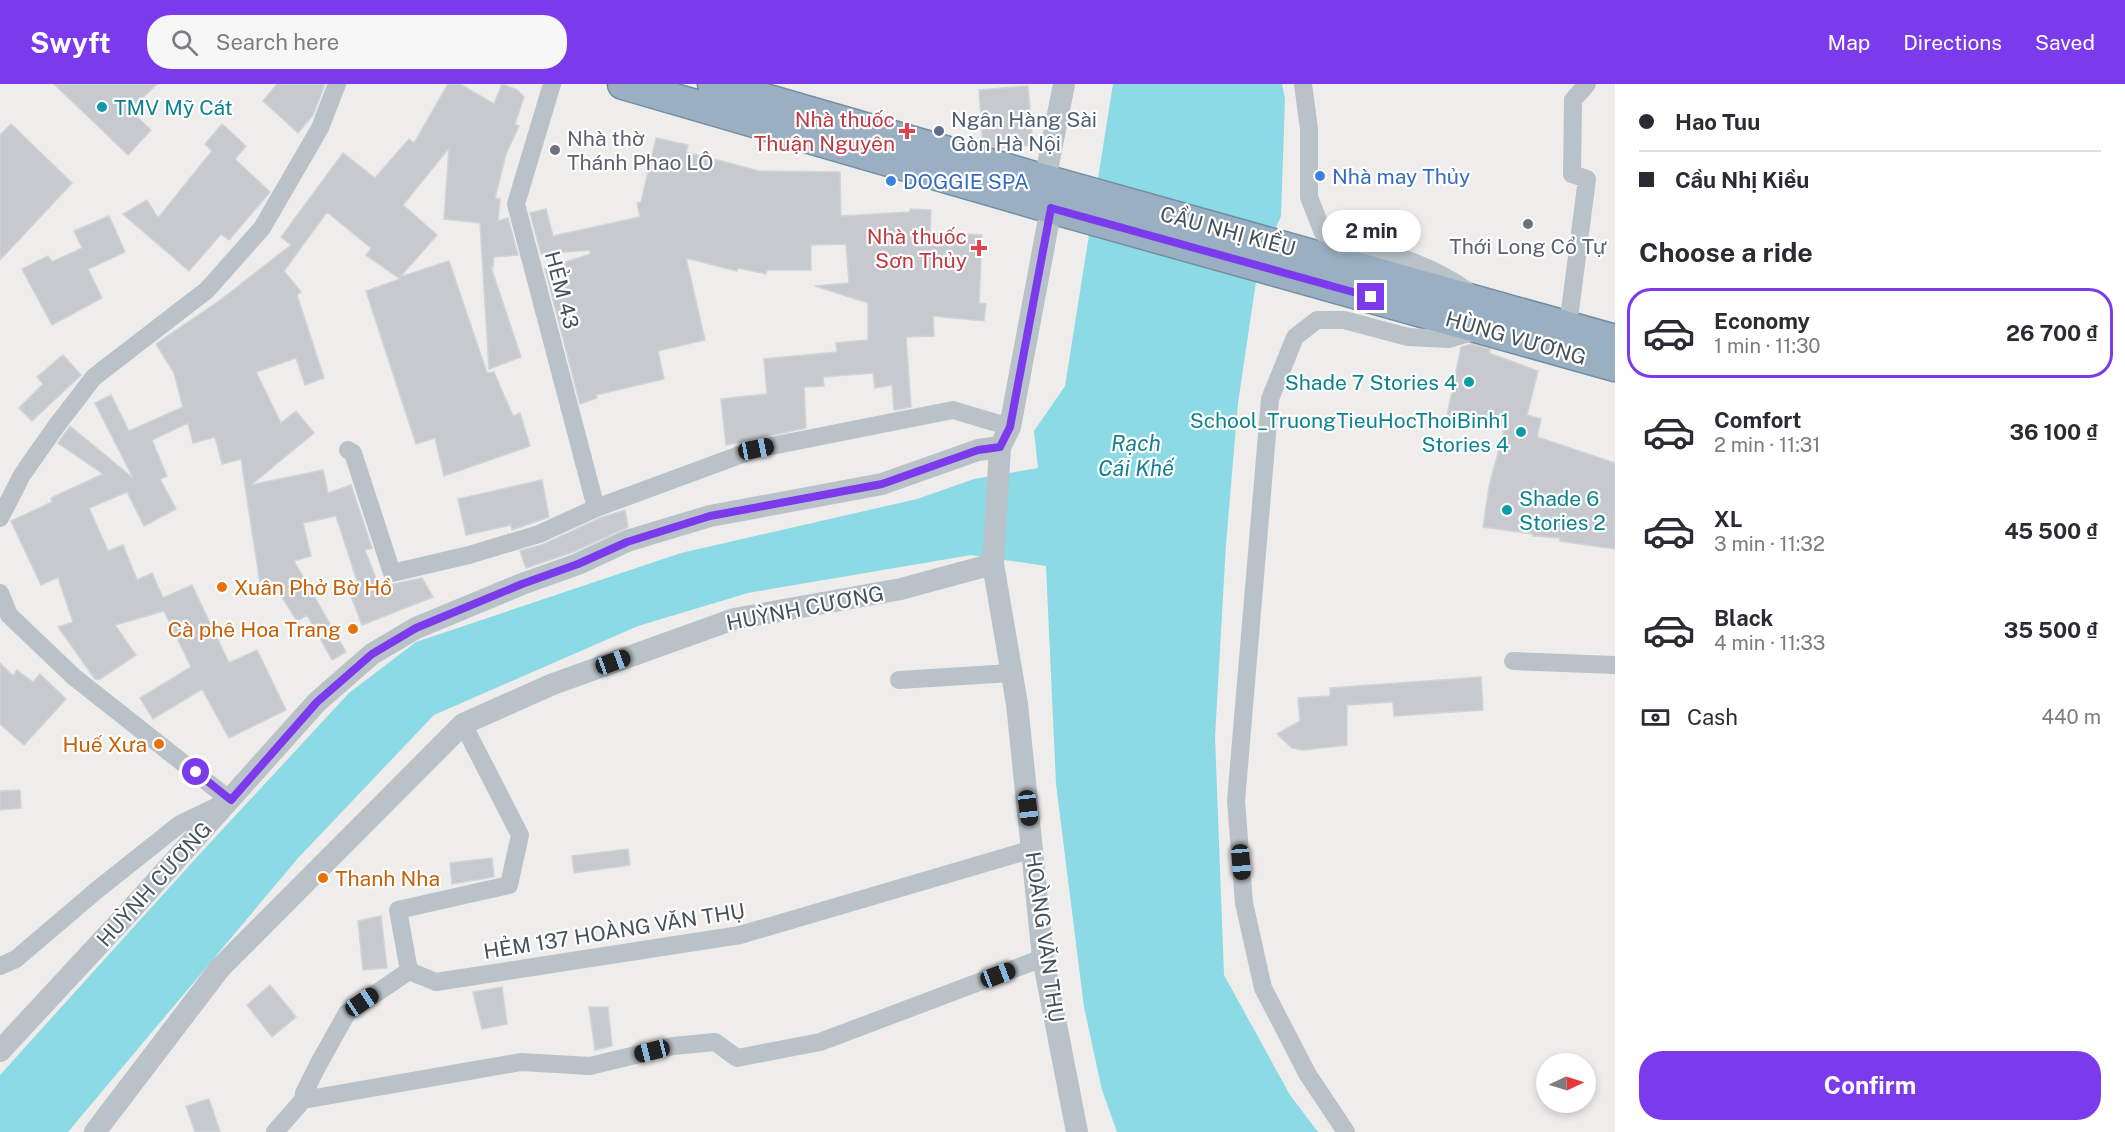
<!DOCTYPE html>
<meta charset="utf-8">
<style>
:root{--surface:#fff;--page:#f7f7f7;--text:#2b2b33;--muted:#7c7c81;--line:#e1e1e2;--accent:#7c3aed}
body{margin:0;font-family:"Public Sans",sans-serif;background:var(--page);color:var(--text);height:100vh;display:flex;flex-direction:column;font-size:22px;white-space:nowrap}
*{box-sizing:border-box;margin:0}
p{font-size:20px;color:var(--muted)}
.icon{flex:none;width:33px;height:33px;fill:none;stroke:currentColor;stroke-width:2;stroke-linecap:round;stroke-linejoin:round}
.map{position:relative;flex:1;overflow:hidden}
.side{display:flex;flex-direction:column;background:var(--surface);width:510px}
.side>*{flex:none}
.hud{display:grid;align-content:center;height:132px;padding:0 24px;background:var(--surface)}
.needle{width:39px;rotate:86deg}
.fabs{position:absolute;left:1536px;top:969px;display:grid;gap:12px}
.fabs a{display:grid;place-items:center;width:60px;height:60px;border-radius:50%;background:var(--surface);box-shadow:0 3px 9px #0003;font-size:30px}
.end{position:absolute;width:27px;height:27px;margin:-14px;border:8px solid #7c3aed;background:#fff;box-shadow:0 0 0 3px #fff}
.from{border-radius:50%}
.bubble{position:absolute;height:42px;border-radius:21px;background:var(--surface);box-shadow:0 3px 9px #0003;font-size:20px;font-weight:700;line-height:42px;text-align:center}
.car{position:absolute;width:18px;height:36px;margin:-18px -9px;border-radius:8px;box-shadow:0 0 4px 2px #0007;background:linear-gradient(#222 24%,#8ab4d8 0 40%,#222 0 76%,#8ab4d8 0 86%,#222 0)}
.hud b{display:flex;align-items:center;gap:21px;height:57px;font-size:22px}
.hud b+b{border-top:2px solid var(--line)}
.hud i{width:15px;height:15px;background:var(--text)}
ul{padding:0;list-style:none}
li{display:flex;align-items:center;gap:18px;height:90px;margin:0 12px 9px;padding:0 12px;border:3px solid transparent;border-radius:24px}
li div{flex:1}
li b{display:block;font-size:22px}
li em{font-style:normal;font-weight:700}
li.current{border-color:var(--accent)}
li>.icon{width:54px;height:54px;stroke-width:1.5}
h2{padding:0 24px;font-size:27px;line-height:72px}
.pay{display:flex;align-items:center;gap:15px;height:66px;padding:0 24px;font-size:22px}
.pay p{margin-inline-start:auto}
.button{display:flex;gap:12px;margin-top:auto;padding:12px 24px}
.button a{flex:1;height:69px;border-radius:24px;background:var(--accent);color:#fff;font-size:24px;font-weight:700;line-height:69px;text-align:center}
header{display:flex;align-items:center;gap:36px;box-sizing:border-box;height:84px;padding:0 30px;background:var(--accent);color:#fff}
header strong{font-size:28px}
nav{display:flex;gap:33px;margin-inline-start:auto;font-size:21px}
.search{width:420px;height:54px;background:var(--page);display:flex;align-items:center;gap:15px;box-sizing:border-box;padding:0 21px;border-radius:24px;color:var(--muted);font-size:22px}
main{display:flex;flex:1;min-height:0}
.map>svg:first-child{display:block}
.water{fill:#8bdae6}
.building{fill:#c6cacf;stroke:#d0d3d7;stroke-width:1.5}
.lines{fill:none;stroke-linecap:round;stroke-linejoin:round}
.trunk-casing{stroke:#718ea4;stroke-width:33}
.minor{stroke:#b8c2c8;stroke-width:18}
.tertiary{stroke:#b8c2c8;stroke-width:22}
.trunk{stroke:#9ab0c2;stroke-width:30}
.route{stroke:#7c3aed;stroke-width:8}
.culture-dot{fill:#0f9aa8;stroke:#fff;stroke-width:2}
.health-dot{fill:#e0444e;stroke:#fff;stroke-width:2}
.service-dot{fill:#5c6f8a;stroke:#fff;stroke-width:2}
.worship-dot{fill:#6b7280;stroke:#fff;stroke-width:2}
.shop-dot{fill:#3f7fe0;stroke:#fff;stroke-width:2}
.food-dot{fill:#e8710a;stroke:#fff;stroke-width:2}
.labels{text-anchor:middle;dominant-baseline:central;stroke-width:4.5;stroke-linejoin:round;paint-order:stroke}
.culture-label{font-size:21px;fill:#0d838f;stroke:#fff;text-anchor:start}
.health-label{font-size:21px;fill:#be3a42;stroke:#fff;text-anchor:end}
.service-label{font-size:21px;fill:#4e5e75;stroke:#fff;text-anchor:start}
.worship-label{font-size:21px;fill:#5b616d;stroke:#fff;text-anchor:start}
.shop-label{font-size:21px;fill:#366cbe;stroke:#fff;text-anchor:start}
.street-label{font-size:21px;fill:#455158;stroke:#fff}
.food-label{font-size:21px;fill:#c56008;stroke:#fff;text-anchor:start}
.water-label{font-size:22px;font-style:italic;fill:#147f8f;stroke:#fff}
</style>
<header>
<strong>Swyft</strong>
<div class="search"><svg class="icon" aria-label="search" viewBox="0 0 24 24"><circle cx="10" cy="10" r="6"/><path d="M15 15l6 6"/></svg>Search here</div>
<nav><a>Map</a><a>Directions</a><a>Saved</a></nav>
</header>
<main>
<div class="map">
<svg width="1615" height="1048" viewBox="0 0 1615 1048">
<rect width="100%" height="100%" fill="#efecec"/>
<path class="water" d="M 1113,0 L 1282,0 L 1285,15 L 1281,132 L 1258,184 L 1238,319 L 1226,460 L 1215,653 L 1224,891 L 1290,1011 L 1318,1048 L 1117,1048 L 1102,1006 L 1084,923 L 1056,700 L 1046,482 L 971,471 L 748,509 L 638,542 L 434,631 L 299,773 L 68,1048 L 0,1048 L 0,991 L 197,773 L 349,609 L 416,558 L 681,469 L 917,415 L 974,395 L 1038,384 L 1034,347 L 1065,302 Z"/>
<path class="building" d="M 54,0 L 157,0 L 130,26 L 151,46 L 128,71 Z
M 277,0 L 325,0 L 313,31 L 298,49 L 263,17 Z
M 448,0 L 460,0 L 494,20 L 502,0 L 517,6 L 524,13 L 515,40 L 519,42 L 506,70 L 495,114 L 500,115 L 498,137 L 508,134 L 518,171 L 494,173 L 493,183 L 491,183 L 521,273 L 489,285 L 480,139 L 444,135 L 449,64 L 403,121 L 437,151 L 400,193 L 449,177 L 487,289 L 494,288 L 513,332 L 520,329 L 530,362 L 444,392 L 435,354 L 416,360 L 366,207 L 400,195 L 366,171 L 371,164 L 327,128 L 284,187 L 301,208 L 297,211 L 324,294 L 305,301 L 296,274 L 256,288 L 281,339 L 296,327 L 314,349 L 251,401 L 323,386 L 328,409 L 351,401 L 372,464 L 365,466 L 381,508 L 394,500 L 422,494 L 433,513 L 362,541 L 348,504 L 358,500 L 336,432 L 303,439 L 311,472 L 294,477 L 346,568 L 332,576 L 307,531 L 297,537 L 276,504 L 261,506 L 241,375 L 222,380 L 215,353 L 193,359 L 188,339 L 152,356 L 167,392 L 160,395 L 176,425 L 144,442 L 127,408 L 89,424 L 108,467 L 123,461 L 137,496 L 152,489 L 163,514 L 192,501 L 229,579 L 257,566 L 286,626 L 229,654 L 202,605 L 153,635 L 140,614 L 191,583 L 164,527 L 115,541 L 136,571 L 100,595 L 95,595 L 58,543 L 73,538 L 58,493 L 41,501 L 11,437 L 52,418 L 51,414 L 103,390 L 58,359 L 70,342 L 133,394 L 95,319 L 111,311 L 129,347 L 183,323 L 174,289 L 156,260 L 219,217 L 291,161 L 281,153 L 343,69 L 375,94 L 409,55 L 414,59 Z
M 1028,2 L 1033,61 L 995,64 L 983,60 L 979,6 Z
M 11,40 L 72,99 L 0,176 L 0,51 Z
M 222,40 L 246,62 L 235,75 L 270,108 L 229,156 L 221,150 L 189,187 L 123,130 L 147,116 L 158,134 L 212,67 L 205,60 Z
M 656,54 L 688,61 L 686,68 L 759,87 L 840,88 L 841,132 L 910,128 L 910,125 L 931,126 L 930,148 L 982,151 L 979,219 L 986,220 L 984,237 L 933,232 L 934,252 L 906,253 L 911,323 L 894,326 L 892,301 L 875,304 L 873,289 L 823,293 L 824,302 L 804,303 L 806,344 L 726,361 L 721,315 L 767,310 L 764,275 L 837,268 L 836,259 L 868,256 L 868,219 L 815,202 L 849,199 L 846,160 L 811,161 L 811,186 L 767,186 L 766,190 L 738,184 L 737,187 L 686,174 L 705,256 L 658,267 L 664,295 L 596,311 L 597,314 L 580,320 L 545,185 L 590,170 L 590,166 L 541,170 L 530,129 L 546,125 L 553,152 L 640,133 L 637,119 L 641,118 Z
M 109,132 L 125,168 L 88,185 L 102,214 L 52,241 L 22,185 L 48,172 L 52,178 L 82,164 L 74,147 Z
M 1471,260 L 1490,265 L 1489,269 L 1538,287 L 1527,331 L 1541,335 L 1537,353 L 1615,379 L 1615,465 L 1560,457 L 1560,454 L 1533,452 L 1533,450 L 1483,443 L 1489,403 L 1505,342 L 1447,332 L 1461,263 Z
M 63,271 L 81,291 L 32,337 L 19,324 L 43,300 L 37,293 Z
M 542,396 L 549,433 L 512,446 L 511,441 L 466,451 L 458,415 Z
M 625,426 L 628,443 L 573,468 L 526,484 L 520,467 L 544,460 L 600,434 Z
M 0,579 L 13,592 L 17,586 L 33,598 L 40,590 L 66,615 L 24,661 L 0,640 Z
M 1481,593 L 1483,626 L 1394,632 L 1393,618 L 1347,621 L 1347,661 L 1303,666 L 1292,664 L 1277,650 L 1300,637 L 1298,614 L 1330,612 L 1330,604 Z
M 20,706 L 21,724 L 0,726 L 0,707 Z
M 628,765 L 630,781 L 574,789 L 572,772 Z
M 492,774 L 494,793 L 452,800 L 450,779 Z
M 381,832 L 387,884 L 363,886 L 358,837 Z
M 270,901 L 296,933 L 272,953 L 247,921 Z
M 502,903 L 507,940 L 482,945 L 473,908 Z
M 589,923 L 608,923 L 612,962 L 595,966 Z
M 209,1015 L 220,1048 L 195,1048 L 186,1022 Z"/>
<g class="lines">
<g class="trunk-casing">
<path id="trunk" d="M 623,0 L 1051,124 L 1615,282
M 713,0 L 1045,96 L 1615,256"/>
</g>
<path class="minor" d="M 552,0 L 516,120 L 596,424
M 1303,0 L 1309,45 L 1309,113 L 1323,149 C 1371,165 1425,176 1466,206
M 1568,242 L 1587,95 L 1572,90 L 1573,16 L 1587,0
M 348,366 L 353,369 L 392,489 L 469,471 L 539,450 L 596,424 L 756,365 L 953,326 L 1010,343
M 0,434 L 22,391 L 57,341 L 94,293 L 207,206 L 262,144 L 320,44 L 337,0
M 0,509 L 9,531 L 74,593 L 230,716 L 180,740 L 97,806 L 16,875 L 0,882
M 1513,577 L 1615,581
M 899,596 L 1011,589
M 409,887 L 398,826 L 509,801 L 520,751 L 463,640
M 303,1016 L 521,978 L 590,982 L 673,962 L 715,958 L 737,974 L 820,958 L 1043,874
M 275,1048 L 303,1016 L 304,1009 L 318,981 L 347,929 L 409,887 L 436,898 L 740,851 L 1033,765
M 1346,1048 L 1308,991 L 1263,904 L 1244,819 L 1236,717 L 1270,315 L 1295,253 L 1317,236 L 1344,236 L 1408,253 L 1448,255 L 1479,246"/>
<path class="tertiary" d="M 1045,96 L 1064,0
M 1051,124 L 1010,343 L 1000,363 L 993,480 L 1017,620 L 1043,874 L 1077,1048
M 0,967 L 128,829 L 317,618 L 372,570 L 416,544 L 522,500 L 578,480 L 627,457 L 710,432 L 882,400 L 978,366 L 1000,363
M 95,1048 L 220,884 L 463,640 L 553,600 L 734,535 L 901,505 L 993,480"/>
<use href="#trunk" class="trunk"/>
</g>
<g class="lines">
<path class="route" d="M 196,688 L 231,716 L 317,618 L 372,570 L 416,544 L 522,500 L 578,480 L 627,458 L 710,432 L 882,400 L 978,366 L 1000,363 L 1010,343 L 1051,124 L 1371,213"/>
</g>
<g class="culture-dot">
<circle cx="102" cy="23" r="6"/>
<circle cx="1469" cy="298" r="6"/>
<circle cx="1521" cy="348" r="6"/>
<circle cx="1507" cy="426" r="6"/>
</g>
<g class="health-dot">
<path d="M904 38h6v6h6v6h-6v6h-6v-6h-6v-6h6z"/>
<path d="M976 155h6v6h6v6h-6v6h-6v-6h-6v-6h6z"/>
</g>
<circle class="service-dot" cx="939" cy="47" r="6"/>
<g class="worship-dot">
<circle cx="555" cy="66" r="6"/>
<circle cx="1528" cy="140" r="6"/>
</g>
<g class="shop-dot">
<circle cx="1320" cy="92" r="6"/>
<circle cx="891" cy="97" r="6"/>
</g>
<g class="food-dot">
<circle cx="222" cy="503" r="6"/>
<circle cx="353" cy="545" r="6"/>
<circle cx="159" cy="660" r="6"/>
<circle cx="323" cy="794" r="6"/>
</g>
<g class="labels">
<g class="culture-label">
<text x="114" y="23">TMV Mỹ Cát</text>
<text x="1457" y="298" text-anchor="end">Shade 7 Stories 4</text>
<text x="1509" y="336" text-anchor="end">School_TruongTieuHocThoiBinh1<tspan x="1509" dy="24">Stories 4</tspan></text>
<text x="1519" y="414">Shade 6<tspan x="1519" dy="24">Stories 2</tspan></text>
</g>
<g class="health-label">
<text x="895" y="35">Nhà thuốc<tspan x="895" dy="24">Thuận Nguyên</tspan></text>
<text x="967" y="152">Nhà thuốc<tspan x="967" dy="24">Sơn Thủy</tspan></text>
</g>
<g class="service-label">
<text x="951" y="35">Ngân Hàng Sài<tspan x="951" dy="24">Gòn Hà Nội</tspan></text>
</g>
<g class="worship-label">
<text x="567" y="54">Nhà thờ<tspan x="567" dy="24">Thánh Phao LÔ</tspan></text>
<text x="1528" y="162" text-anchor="middle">Thới Long Cổ Tự</text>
</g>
<g class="shop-label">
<text x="1332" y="92">Nhà may Thủy</text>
<text x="903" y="97">DOGGIE SPA</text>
</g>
<g class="street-label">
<text transform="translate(1228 147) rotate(15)">CẦU NHỊ KIỀU</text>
<text transform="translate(562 206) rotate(75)">HẺM 43</text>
<text transform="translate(1516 254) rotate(16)">HÙNG VƯƠNG</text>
<text transform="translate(805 524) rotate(-11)">HUỲNH CƯƠNG</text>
<text transform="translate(154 800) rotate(-48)">HUỲNH CƯƠNG</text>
<text transform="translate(614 847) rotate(-9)">HẺM 137 HOÀNG VĂN THỤ</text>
<text transform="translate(1045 853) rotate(82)">HOÀNG VĂN THỤ</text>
</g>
<g class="food-label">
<text x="234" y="503">Xuân Phở Bờ Hồ</text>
<text x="341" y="545" text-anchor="end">Cà phê Hoa Trang</text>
<text x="147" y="660" text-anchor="end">Huế Xưa</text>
<text x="335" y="794">Thanh Nha</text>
</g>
<g class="water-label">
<text x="1136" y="359">Rạch<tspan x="1136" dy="25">Cái Khế</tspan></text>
</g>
</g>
</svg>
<div class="fabs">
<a><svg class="needle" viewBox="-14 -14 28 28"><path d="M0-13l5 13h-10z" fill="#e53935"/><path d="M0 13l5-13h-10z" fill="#7c7c81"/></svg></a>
</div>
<i class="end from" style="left:196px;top:688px"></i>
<i class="end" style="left:1371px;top:213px"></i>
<div class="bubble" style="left:1322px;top:126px;width:99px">2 min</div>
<i class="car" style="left:756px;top:365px;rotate:79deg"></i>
<i class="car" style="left:613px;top:578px;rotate:70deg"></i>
<i class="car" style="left:1028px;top:724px;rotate:173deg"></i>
<i class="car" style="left:1241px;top:778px;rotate:175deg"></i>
<i class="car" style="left:998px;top:891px;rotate:69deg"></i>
<i class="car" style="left:362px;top:918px;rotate:56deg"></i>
<i class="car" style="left:652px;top:967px;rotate:256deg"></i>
</div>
<section class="side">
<div class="hud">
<b><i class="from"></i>Hao Tuu</b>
<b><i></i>Cầu Nhị Kiều</b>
</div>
<h2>Choose a ride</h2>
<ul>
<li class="current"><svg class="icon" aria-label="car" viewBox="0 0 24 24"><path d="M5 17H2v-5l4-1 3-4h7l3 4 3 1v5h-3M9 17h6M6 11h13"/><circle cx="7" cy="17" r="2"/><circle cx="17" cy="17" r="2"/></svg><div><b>Economy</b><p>1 min · 11:30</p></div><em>26 700 ₫</em></li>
<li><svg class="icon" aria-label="car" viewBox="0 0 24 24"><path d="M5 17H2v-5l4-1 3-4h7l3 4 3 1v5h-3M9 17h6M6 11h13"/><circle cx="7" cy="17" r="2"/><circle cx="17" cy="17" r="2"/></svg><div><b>Comfort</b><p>2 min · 11:31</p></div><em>36 100 ₫</em></li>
<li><svg class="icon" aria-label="car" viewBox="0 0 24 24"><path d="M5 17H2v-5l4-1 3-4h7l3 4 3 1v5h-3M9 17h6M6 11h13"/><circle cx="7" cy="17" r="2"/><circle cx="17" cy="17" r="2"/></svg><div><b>XL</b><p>3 min · 11:32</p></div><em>45 500 ₫</em></li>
<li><svg class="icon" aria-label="car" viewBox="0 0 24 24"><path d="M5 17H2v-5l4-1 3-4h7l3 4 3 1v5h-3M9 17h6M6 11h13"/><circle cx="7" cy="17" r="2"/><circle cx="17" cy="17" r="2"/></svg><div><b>Black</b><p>4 min · 11:33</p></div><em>35 500 ₫</em></li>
</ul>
<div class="pay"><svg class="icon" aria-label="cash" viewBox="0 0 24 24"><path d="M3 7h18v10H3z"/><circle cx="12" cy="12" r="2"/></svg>Cash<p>440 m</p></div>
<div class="button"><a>Confirm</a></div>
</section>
</main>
